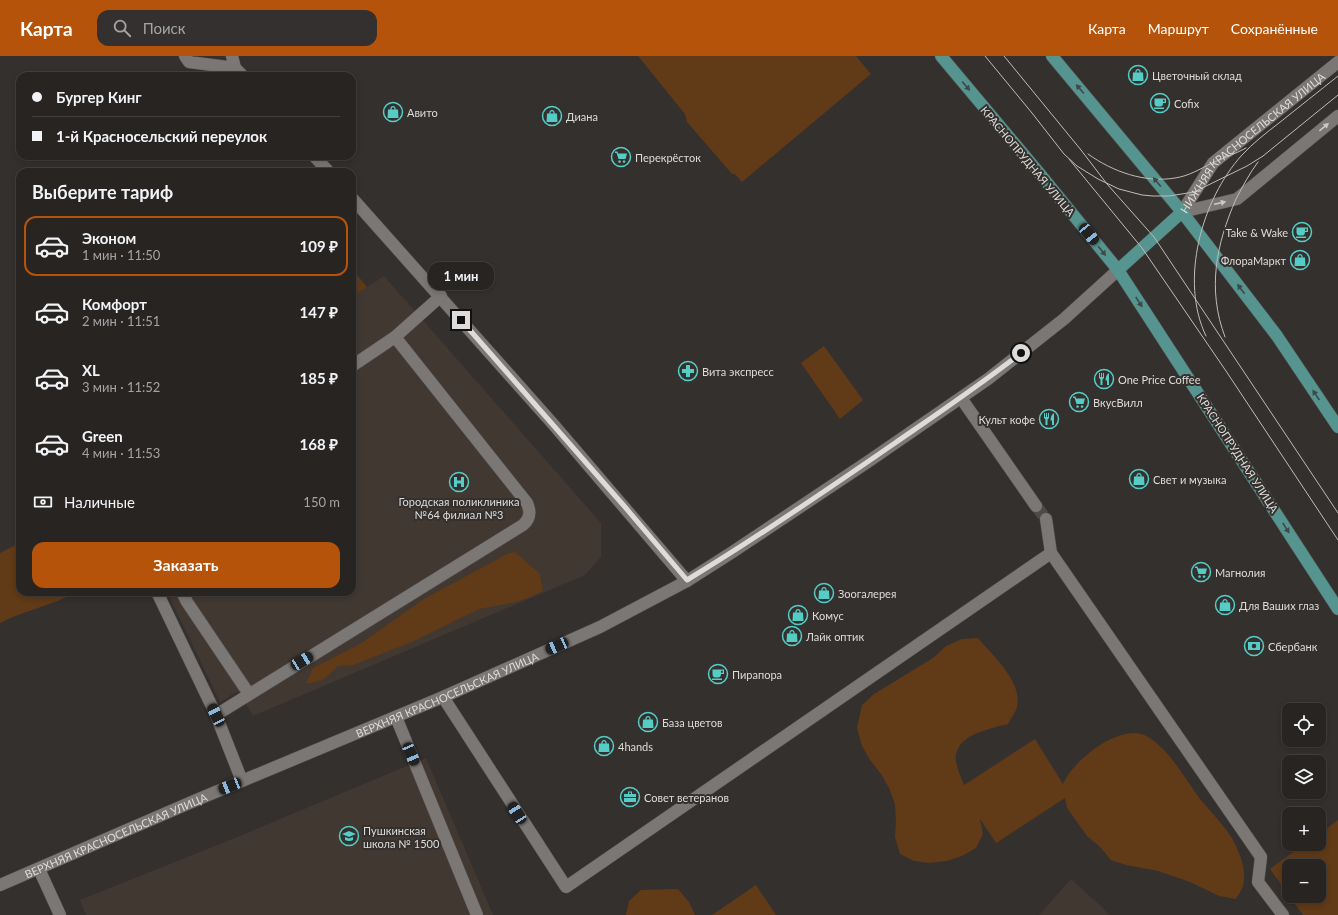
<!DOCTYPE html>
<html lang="ru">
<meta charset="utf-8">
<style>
:root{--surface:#272422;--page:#33302f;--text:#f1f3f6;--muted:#a4a4a5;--line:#434140;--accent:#b45309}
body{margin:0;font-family:Lato,sans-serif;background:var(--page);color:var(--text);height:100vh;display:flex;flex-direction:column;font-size:15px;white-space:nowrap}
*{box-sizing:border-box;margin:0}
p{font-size:13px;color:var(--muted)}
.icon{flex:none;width:22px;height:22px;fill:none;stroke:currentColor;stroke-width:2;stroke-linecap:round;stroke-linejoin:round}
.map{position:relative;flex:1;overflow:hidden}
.drawer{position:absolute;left:16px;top:112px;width:340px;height:428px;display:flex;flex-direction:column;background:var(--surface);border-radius:12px;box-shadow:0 2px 6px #0003,0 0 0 1px var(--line)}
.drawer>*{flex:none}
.guide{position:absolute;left:16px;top:16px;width:340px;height:88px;border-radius:12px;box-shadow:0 2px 6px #0003,0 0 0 1px var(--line);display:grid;align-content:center;height:88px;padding:0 16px;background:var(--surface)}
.buttons{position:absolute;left:1282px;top:647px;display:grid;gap:8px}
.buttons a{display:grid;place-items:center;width:44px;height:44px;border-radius:8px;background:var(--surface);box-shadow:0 2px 6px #0003,0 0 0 1px var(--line);font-size:20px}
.end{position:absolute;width:18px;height:18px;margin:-9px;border:5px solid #dedcda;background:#111;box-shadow:0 0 0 2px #111}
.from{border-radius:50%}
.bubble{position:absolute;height:28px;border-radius:12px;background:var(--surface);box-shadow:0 2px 6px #0003,0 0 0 1px var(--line);font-size:13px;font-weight:700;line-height:28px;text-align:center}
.car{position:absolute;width:12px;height:24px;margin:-12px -6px;border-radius:5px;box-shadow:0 0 3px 1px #0007;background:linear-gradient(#222 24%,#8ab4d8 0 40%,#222 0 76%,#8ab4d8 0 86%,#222 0)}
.guide b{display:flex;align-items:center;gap:14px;height:38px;font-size:15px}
.guide b+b{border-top:1px solid var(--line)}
.guide i{width:10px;height:10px;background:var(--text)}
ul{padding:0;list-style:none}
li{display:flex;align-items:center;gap:12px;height:60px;margin:0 8px 6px;padding:0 8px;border:2px solid transparent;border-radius:12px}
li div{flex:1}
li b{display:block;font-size:15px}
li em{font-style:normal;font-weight:700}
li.on{border-color:var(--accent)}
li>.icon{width:36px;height:36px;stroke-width:1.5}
h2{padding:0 16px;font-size:18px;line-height:48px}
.pay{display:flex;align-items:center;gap:10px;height:44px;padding:0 16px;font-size:15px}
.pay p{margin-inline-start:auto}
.primary-button{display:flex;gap:8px;margin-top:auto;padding:8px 16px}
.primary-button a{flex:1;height:46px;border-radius:12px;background:var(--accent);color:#fff;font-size:16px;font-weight:700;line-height:46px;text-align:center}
header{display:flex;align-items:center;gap:24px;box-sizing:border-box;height:56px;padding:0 20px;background:var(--accent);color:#fff}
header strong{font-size:19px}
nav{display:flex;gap:22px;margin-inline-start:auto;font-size:14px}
.search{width:280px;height:36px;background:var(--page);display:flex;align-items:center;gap:10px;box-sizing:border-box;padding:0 14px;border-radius:12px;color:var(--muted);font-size:15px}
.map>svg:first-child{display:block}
.built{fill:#413831}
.green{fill:#613a17;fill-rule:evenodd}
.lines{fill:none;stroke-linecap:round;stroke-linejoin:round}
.minor-tunnel{stroke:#4e4a48;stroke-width:12;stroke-dasharray:12 6;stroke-linecap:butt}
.minor-casing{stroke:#524f4d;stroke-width:13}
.major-casing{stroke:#524f4d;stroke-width:13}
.minor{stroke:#7b7774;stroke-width:12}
.major{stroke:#56948f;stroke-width:12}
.tram{stroke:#bfbcba;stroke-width:1}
.oneway{fill:#3c4946}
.oneway2{fill:#cac8c6}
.route{stroke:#dedcda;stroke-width:5}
.labels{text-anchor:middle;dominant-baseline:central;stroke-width:4;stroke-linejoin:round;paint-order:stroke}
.poi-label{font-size:11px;fill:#dedcda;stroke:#34302e;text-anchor:start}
.street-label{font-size:11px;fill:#dedcda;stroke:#34302e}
</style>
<header>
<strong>Карта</strong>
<div class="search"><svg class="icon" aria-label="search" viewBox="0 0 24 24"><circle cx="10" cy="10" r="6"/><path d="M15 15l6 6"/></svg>Поиск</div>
<nav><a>Карта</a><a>Маршрут</a><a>Сохранённые</a></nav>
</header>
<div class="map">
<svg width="1338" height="859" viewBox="0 0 1338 859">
<rect width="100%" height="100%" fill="#34302e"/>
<path class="built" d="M 384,220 L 601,467 L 601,501 L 585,519 L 253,660 L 238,635 L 220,646 L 167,536 L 352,536 L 352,241 Z
M 426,702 L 493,859 L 86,859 L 80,844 L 235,782 Z
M 1071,823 L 1105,854 L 1110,859 L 1039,859 Z"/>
<path class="green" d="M 638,0 L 856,0 L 871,18 L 742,126 L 735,118 L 732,118 L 687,66 L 685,58 Z
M 352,213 L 367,231 L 352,241 Z
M 824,290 L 863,344 L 840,363 L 801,307 Z
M 20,487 L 20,536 L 76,536 C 52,550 24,554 0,567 L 0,497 Z
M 515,496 L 540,518 L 543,535 L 528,542 L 512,547 L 479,553 L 412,586 L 353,609 L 338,610 L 323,624 L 306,628 L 313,612 L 360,588 L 424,543 L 509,497 Z
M 978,582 C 993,600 1026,629 1016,654 C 1014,659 1010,663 1008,668 C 990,673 961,677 956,698 C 954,706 961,721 964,729 L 1035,683 L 1063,728 C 1072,705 1123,664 1148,681 C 1170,694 1185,723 1200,743 C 1214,760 1232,776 1239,797 C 1243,806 1246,820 1243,830 C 1242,834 1238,839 1236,843 L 1219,840 L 1190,826 L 1158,815 L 1126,809 L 1111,804 L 1100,791 L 1087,780 L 1067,752 L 1065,742 L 996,787 L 980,763 L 983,778 L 976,792 L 962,800 L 947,805 L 929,807 L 914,805 L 900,798 L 895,781 L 896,765 L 895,748 L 889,732 L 881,718 L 870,704 L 862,690 L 857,672 L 862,649 L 874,638 L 933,602 L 946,590 L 962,583 Z
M 1338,764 L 1338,859 L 1303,859 L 1270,813 L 1304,788 L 1319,788 L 1319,778 ZM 1289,810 L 1319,810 L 1319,840 L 1289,840 Z
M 756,829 L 776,859 L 712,859 Z
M 678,833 L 689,846 L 695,859 L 626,859 L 629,845 L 641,834 Z"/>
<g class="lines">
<path class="minor-tunnel" d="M 1036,450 L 1046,463"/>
<g class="minor-casing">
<g id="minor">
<path d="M 185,0 L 189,6 L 235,12"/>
<path d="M 232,0 L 235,12 L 243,20"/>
<path d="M 314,100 L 329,116"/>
<path d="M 352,142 L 553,368 L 687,525"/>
<path id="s1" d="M 1182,156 L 1213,107 L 1338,6"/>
<path d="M 1182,156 L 1237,143 L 1338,60"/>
<path d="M 352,310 L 395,281"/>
<path d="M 961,342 L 1036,450"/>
<path d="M 1046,463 L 1051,497"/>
<path d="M 157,536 L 216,659 L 242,725"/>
<path d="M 182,536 L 187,546 L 249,638"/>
<path d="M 443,641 L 566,831 L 1051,497 L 1261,801 L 1258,826 L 1283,859"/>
<path d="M 216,659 L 523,469 C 530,463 531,456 527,447 L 395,281 L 441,240"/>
<path d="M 396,661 L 477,859"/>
<path d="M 39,813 L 60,859"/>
<path id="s2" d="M 0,829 L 194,745 L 443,641 L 600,571 L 687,525 L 731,497 L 869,405 L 988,323 L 1064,263 L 1118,214"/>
</g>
</g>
<g class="major-casing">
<path id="major" d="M 941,0 L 1040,118 L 1118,214 L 1338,553
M 1052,0 L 1182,156 L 1277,280 L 1338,371
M 1118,214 L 1182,156"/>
</g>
<use href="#minor" class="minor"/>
<use href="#major" class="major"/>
<path class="tram" d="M 985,0 L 1032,57 L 1064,98 L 1077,110 L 1098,123 L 1119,133 L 1142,139 L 1153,140 L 1169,140 L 1194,136 L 1247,110 L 1263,100 L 1338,39
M 1004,0 L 1081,94 L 1107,128 L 1154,181 L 1338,457
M 1088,98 C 1113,116 1145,127 1175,122 C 1189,120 1200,113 1212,107 C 1224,102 1235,98 1246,92
M 1069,103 L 1142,192 L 1226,315 L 1338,484
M 1206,280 C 1179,224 1202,143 1242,99 C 1253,87 1266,77 1279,67 C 1299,51 1318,36 1338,20
M 1225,281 C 1207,233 1216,189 1236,143 C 1243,130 1249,118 1258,106"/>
</g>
<defs><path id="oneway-solid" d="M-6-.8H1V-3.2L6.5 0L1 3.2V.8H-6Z"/></defs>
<g class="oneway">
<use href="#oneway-solid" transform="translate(966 30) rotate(50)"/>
<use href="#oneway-solid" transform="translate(1080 33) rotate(-130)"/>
<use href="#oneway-solid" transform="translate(1157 126) rotate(-130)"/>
<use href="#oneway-solid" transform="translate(1102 195) rotate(51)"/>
<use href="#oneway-solid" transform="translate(1241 233) rotate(-127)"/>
<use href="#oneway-solid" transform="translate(1139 246) rotate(57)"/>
<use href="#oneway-solid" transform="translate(1316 339) rotate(-124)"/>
<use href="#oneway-solid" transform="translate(1286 472) rotate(57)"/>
</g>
<g class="oneway2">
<use href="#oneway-solid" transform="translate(1324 71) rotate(-39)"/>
<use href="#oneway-solid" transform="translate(1220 147) rotate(-13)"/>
</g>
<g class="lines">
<path class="route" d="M 461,264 L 625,451 L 687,524 C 758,481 827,434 895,387 C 937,358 980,329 1021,297"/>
</g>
<defs>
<g id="shop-ring" transform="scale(1)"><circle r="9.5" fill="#34302e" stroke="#55cdc6" stroke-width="1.5"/><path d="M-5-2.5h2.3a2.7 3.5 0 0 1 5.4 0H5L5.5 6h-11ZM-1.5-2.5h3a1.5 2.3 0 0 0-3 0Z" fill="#55cdc6"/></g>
<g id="cafe-ring" transform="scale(1)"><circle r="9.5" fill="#34302e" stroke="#55cdc6" stroke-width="1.5"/><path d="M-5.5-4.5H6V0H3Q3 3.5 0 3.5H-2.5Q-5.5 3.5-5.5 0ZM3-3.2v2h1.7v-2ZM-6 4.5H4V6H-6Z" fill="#55cdc6"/></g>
<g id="supermarket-ring" transform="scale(1)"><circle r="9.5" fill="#34302e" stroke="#55cdc6" stroke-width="1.5"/><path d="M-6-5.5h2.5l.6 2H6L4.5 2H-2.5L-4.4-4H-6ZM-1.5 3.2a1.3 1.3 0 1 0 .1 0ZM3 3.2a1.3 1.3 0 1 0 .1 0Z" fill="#55cdc6"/></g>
<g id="pharmacy-ring" transform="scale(1)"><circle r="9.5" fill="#34302e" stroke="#55cdc6" stroke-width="1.5"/><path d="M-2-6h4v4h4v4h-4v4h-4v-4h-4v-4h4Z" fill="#55cdc6"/></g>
<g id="restaurant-ring" transform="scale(1)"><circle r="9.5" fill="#34302e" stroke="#55cdc6" stroke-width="1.5"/><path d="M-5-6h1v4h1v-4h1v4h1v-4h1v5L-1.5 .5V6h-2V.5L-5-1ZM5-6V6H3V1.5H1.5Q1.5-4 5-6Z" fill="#55cdc6"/></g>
<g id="hospital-ring" transform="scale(1)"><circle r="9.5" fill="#34302e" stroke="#55cdc6" stroke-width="1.5"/><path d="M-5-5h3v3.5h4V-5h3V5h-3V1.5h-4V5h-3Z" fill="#55cdc6"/></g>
<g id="bank-ring" transform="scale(1)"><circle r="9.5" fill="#34302e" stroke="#55cdc6" stroke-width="1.5"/><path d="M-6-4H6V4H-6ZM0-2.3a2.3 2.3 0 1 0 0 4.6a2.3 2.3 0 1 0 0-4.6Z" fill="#55cdc6"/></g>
<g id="office-ring" transform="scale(1)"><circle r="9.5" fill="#34302e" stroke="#55cdc6" stroke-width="1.5"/><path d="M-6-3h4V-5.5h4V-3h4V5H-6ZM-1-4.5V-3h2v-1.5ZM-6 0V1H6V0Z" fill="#55cdc6"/></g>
<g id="school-ring" transform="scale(1)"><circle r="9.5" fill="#34302e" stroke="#55cdc6" stroke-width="1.5"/><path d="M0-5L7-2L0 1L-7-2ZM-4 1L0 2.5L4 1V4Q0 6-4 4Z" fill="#55cdc6"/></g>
</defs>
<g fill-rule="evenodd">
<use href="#shop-ring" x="1138" y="19"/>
<use href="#cafe-ring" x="1160" y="47"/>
<use href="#shop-ring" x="393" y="56"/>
<use href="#shop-ring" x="552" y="60"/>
<use href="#supermarket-ring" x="621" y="101"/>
<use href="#cafe-ring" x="1302" y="176"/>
<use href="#shop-ring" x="1300" y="204"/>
<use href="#pharmacy-ring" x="688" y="315"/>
<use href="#restaurant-ring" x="1104" y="323"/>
<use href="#supermarket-ring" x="1079" y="346"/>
<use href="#restaurant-ring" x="1049" y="363"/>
<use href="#shop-ring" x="1139" y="423"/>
<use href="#hospital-ring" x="459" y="426"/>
<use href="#supermarket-ring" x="1201" y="516"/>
<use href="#shop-ring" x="824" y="537"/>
<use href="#shop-ring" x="1225" y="549"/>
<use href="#shop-ring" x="798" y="559"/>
<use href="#shop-ring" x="792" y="580"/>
<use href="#bank-ring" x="1254" y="590"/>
<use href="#cafe-ring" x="718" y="618"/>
<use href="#shop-ring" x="648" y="666"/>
<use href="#shop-ring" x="604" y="690"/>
<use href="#office-ring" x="630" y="741"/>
<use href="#school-ring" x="349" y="780"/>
</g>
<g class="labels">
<g class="poi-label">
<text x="1152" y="19">Цветочный склад</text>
<text x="1174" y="47">Cofix</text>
<text x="407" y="56">Авито</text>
<text x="566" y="60">Диана</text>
<text x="635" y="101">Перекрёсток</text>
<text x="1288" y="176" text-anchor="end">Take &amp; Wake</text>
<text x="1286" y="204" text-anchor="end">ФлораМаркт</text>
<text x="702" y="315">Вита экспресс</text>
<text x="1118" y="323">One Price Coffee</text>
<text x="1093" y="346">ВкусВилл</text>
<text x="1035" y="363" text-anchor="end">Культ кофе</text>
<text x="1153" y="423">Свет и музыка</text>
<text x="459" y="445" text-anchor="middle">Городская поликлиника<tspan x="459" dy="13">№64 филиал №3</tspan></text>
<text x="1215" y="516">Магнолия</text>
<text x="838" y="537">Зоогалерея</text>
<text x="1239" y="549">Для Ваших глаз</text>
<text x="812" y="559">Комус</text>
<text x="806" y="580">Лайк оптик</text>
<text x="1268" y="590">Сбербанк</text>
<text x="732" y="618">Пирапора</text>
<text x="662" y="666">База цветов</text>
<text x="618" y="690">4hands</text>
<text x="644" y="741">Совет ветеранов</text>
<text x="363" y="774">Пушкинская<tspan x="363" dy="13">школа № 1500</tspan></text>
</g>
<g class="street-label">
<text stroke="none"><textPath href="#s1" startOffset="100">НИЖНЯЯ КРАСНОСЕЛЬСКАЯ УЛИЦА</textPath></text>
<text transform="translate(1028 105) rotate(50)">КРАСНОПРУДНАЯ УЛИЦА</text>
<text transform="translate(1238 397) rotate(57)">КРАСНОПРУДНАЯ УЛИЦА</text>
<text stroke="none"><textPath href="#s2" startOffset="486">ВЕРХНЯЯ КРАСНОСЕЛЬСКАЯ УЛИЦА</textPath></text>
<text stroke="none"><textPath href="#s2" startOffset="126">ВЕРХНЯЯ КРАСНОСЕЛЬСКАЯ УЛИЦА</textPath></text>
</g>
</g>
</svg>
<div class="buttons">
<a><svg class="icon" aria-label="locate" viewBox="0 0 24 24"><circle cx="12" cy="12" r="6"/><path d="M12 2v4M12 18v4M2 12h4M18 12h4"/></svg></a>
<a><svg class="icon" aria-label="layers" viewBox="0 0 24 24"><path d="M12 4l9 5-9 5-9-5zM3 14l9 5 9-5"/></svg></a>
<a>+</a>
<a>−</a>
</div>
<i class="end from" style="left:1021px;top:297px"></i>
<i class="end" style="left:461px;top:264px"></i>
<div class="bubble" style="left:428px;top:206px;width:66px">1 мин</div>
<i class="car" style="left:1089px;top:178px;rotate:141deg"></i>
<i class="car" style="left:557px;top:590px;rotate:246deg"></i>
<i class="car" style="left:302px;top:605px;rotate:59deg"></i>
<i class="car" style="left:216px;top:659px;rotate:334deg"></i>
<i class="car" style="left:411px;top:698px;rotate:157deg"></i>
<i class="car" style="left:230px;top:730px;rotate:248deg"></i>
<i class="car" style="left:517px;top:757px;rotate:327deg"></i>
<div class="guide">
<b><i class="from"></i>Бургер Кинг</b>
<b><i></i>1-й Красносельский переулок</b>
</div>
<section class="drawer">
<h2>Выберите тариф</h2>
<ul>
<li class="on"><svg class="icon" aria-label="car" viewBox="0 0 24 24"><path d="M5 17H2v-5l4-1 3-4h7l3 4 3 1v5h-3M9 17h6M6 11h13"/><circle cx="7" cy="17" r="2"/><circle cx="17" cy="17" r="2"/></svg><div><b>Эконом</b><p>1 мин · 11:50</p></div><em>109 ₽</em></li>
<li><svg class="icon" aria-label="car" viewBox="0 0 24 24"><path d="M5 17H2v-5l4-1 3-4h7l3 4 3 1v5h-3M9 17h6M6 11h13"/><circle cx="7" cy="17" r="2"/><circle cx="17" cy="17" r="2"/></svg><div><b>Комфорт</b><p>2 мин · 11:51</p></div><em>147 ₽</em></li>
<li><svg class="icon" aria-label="car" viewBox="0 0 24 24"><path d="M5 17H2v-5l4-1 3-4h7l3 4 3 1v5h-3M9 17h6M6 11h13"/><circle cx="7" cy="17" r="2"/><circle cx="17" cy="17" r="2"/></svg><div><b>XL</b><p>3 мин · 11:52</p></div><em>185 ₽</em></li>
<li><svg class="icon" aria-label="car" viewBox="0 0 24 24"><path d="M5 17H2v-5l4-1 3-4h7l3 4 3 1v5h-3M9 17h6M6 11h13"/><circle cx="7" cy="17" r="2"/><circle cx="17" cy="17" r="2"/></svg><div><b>Green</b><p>4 мин · 11:53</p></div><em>168 ₽</em></li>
</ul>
<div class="pay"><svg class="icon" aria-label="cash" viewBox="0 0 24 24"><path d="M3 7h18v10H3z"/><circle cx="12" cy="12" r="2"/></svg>Наличные<p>150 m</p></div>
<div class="primary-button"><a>Заказать</a></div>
</section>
</div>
